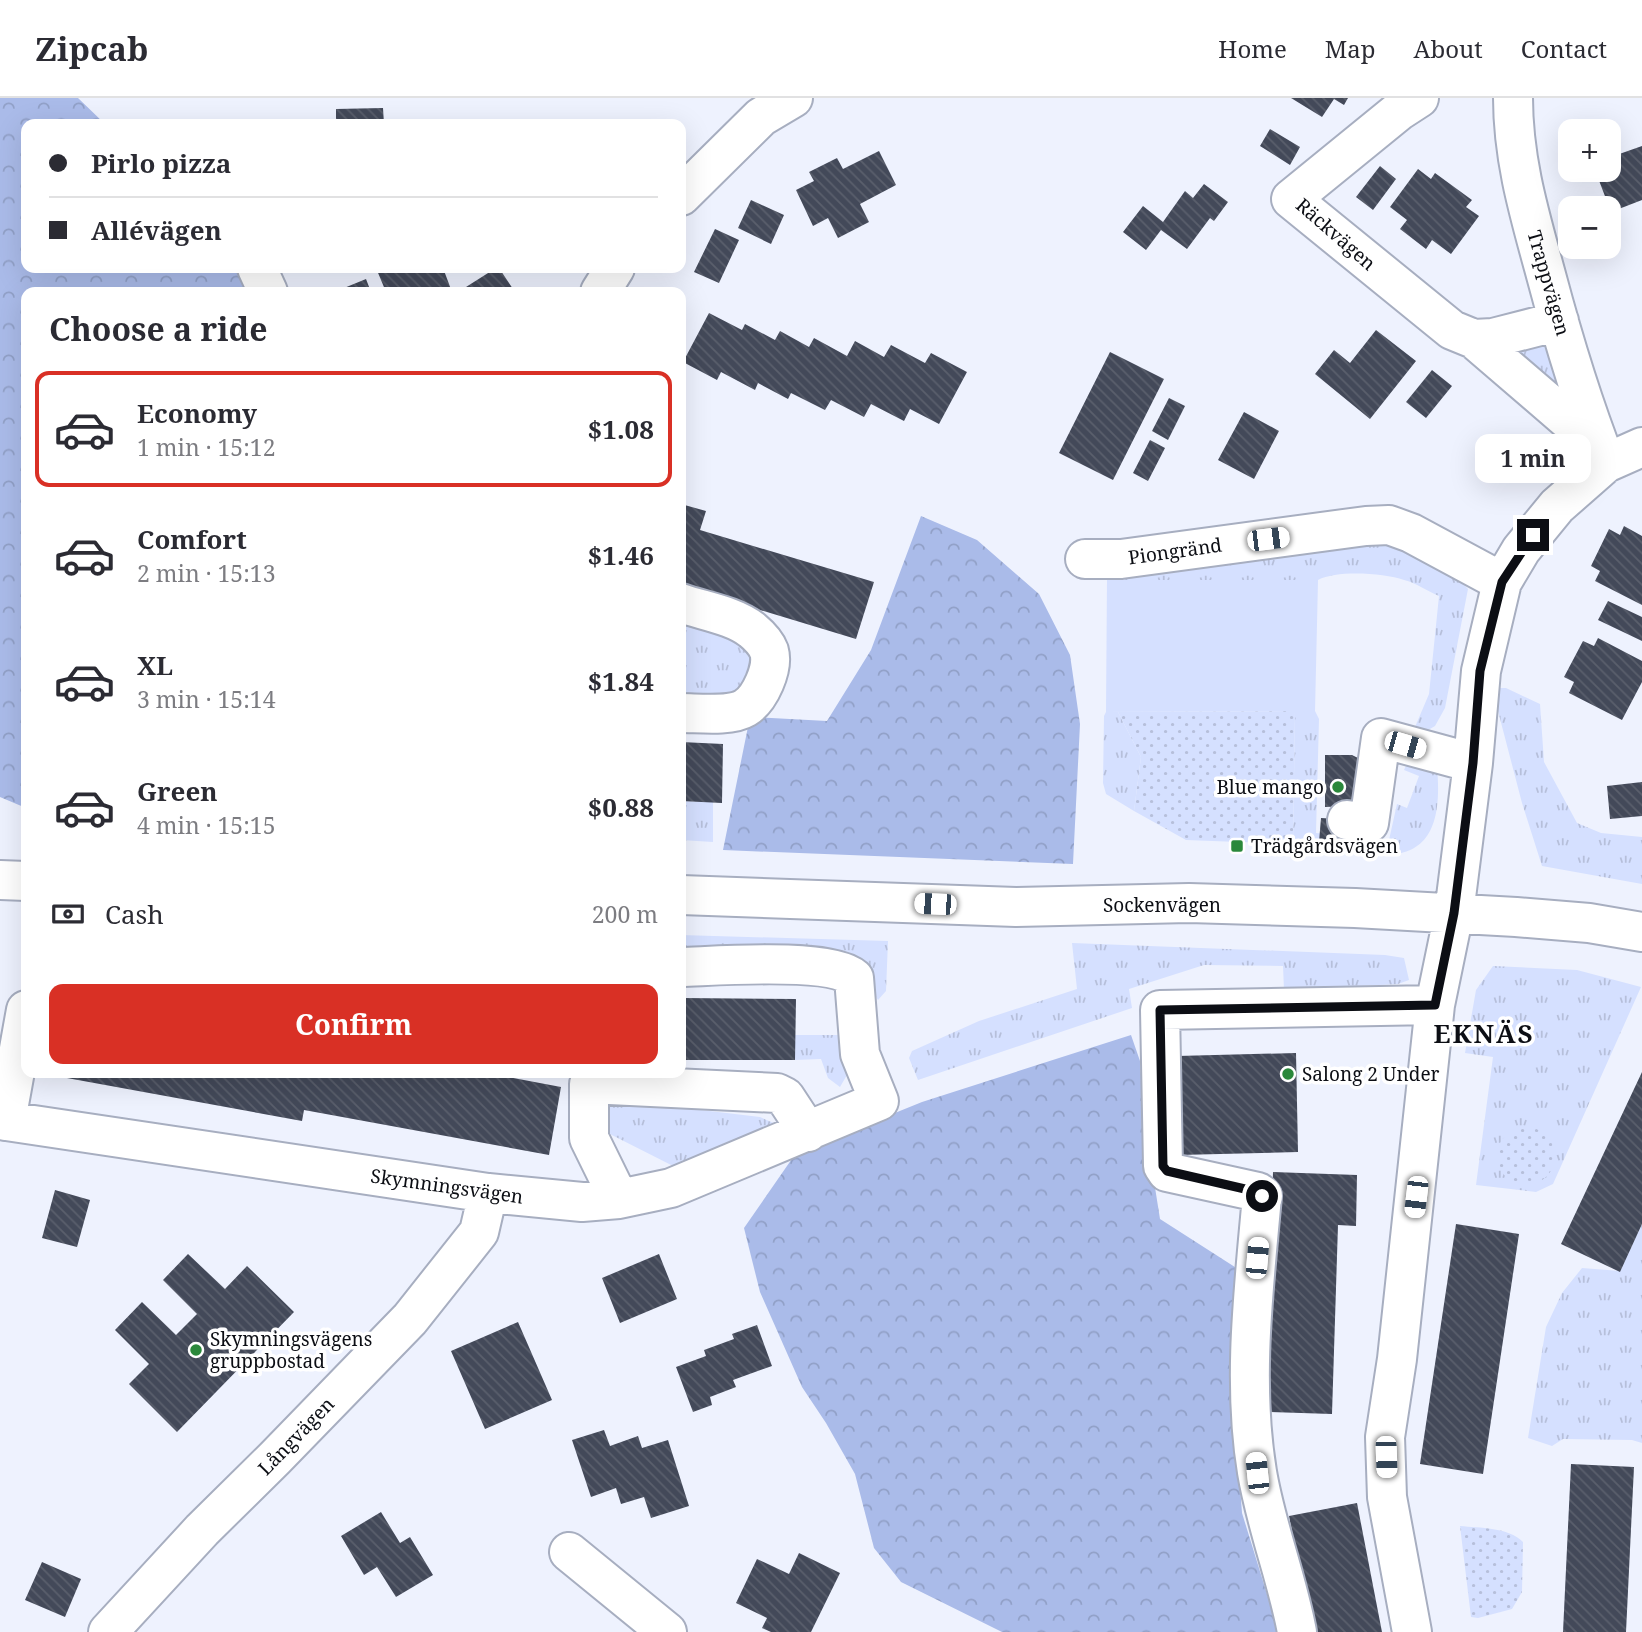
<!DOCTYPE html>
<meta charset="utf-8">
<style>
:root{--surface:#fff;--page:#f7f7f7;--text:#2b2b33;--muted:#7c7c81;--line:#e1e1e2;--accent:#d93025}
body{margin:0;font-family:"Noto Serif",serif;background:var(--page);color:var(--text);height:100vh;display:flex;flex-direction:column;font-size:26px;white-space:nowrap}
*{box-sizing:border-box;margin:0}
p{font-size:23px;color:var(--muted)}
.icon{flex:none;width:38px;height:38px;fill:none;stroke:currentColor;stroke-width:2;stroke-linecap:round;stroke-linejoin:round}
.map{position:relative;flex:1;overflow:hidden}
.panel{position:absolute;left:21px;top:189px;width:665px;height:791px;display:flex;flex-direction:column;background:var(--surface);border-radius:14px;box-shadow:0 7px 28px #0002}
.panel>*{flex:none}
.guide{position:absolute;left:21px;top:21px;width:665px;height:154px;border-radius:14px;box-shadow:0 7px 28px #0002;display:grid;align-content:center;height:154px;padding:0 28px;background:var(--surface)}
.tools{position:absolute;left:1558px;top:21px;display:grid;gap:14px}
.tools a{display:grid;place-items:center;width:63px;height:63px;border-radius:14px;background:var(--surface);box-shadow:0 7px 28px #0002;font-size:35px}
.end{position:absolute;width:32px;height:32px;margin:-16px;border:9px solid #0c0e14;background:#fff;box-shadow:0 0 0 4px #fff}
.from{border-radius:50%}
.bubble{position:absolute;height:49px;border-radius:14px;background:var(--surface);box-shadow:0 7px 28px #0002;font-size:23px;font-weight:700;line-height:49px;text-align:center}
.car{position:absolute;width:21px;height:42px;margin:-21px -10px;border-radius:9px;box-shadow:0 0 5px 2px #0007;background:linear-gradient(#fff 24%,#345 0 40%,#fff 0 76%,#345 0 86%,#fff 0)}
.guide b{display:flex;align-items:center;gap:24px;height:66px;font-size:26px}
.guide b+b{border-top:2px solid var(--line)}
.guide i{width:18px;height:18px;background:var(--text)}
ul{padding:0;list-style:none}
li{display:flex;align-items:center;gap:21px;height:116px;margin:0 14px 10px;padding:0 14px;border:4px solid transparent;border-radius:14px}
li div{flex:1}
li b{display:block;font-size:26px}
li em{font-style:normal;font-weight:700}
li.selected{border-color:var(--accent)}
li>.icon{width:63px;height:63px;stroke-width:1.5}
h2{padding:0 28px;font-size:32px;line-height:84px}
.pay{display:flex;align-items:center;gap:18px;height:77px;padding:0 28px;font-size:26px}
.pay p{margin-inline-start:auto}
.button{display:flex;gap:14px;margin-top:auto;padding:14px 28px}
.button a{flex:1;height:80px;border-radius:14px;background:var(--accent);color:#fff;font-size:28px;font-weight:700;line-height:80px;text-align:center}
header{display:flex;align-items:center;gap:42px;box-sizing:border-box;height:98px;padding:0 35px;background:var(--surface);border-bottom:2px solid var(--line)}
header strong{font-size:33px}
nav{display:flex;gap:38px;margin-inline-start:auto;font-size:24px}
.map>svg:first-child{display:block}
.grass{fill:url(#grass-tufts)}
.forest{fill:url(#forest-crowns)}
.park{fill:url(#park-dots)}
.pitch{fill:#d5e0ff}
.building{fill:url(#building-back-hatch)}
.lines{fill:none;stroke-linecap:round;stroke-linejoin:round}
.minor-casing{stroke:#a7aec0;stroke-width:42}
.minor{stroke:#fff;stroke-width:38}
.route{stroke:#0c0e14;stroke-width:9}
.poi-dot{fill:#2a883b;stroke:#fff;stroke-width:2.5}
.labels{text-anchor:middle;dominant-baseline:central;stroke-width:7;stroke-linejoin:round;paint-order:stroke}
.street-label{font-size:19px;fill:#0c0e14;stroke:#fff}
.poi-label{font-size:19px;fill:#0c0e14;stroke:#fff;text-anchor:start}
.district-label{font-size:26px;font-weight:bold;letter-spacing:2px;fill:#0c0e14;stroke:#fff}
</style>
<header>
<strong>Zipcab</strong>
<nav><a>Home</a><a>Map</a><a>About</a><a>Contact</a></nav>
</header>
<div class="map">
<svg width="1642" height="1534" viewBox="0 0 1642 1534">
<defs>
<pattern id="grass-tufts" width="24" height="20" patternUnits="userSpaceOnUse" patternTransform="scale(1.75)"><rect width="24" height="20" fill="#d5e0ff"/><path d="M3 7l-1-3M5 7V3M7 7l1-3M15 17l-1-3M17 17v-4M19 17l1-3" fill="none" stroke="#b6bfda"/></pattern>
<pattern id="forest-crowns" width="20" height="18" patternUnits="userSpaceOnUse" patternTransform="scale(1.75)"><rect width="20" height="18" fill="#aabbe9"/><path d="M2 6a3 3 0 1 1 6 0M12 15a3 3 0 1 1 6 0" fill="none" stroke="#91a0c7"/></pattern>
<pattern id="park-dots" width="8" height="8" patternUnits="userSpaceOnUse" patternTransform="scale(1.75)"><rect width="8" height="8" fill="#d5e0ff"/><path d="M2 2h.1M6 6h.1" fill="none" stroke="#b6bfda" stroke-width="1.8" stroke-linecap="round"/></pattern>
<pattern id="building-back-hatch" width="6" height="6" patternUnits="userSpaceOnUse" patternTransform="scale(1.75)"><rect width="6" height="6" fill="#434959"/><path d="M-1 5l2 2M0 0l6 6M5-1l2 2" fill="none" stroke="#5a5f6c"/></pattern>
</defs>
<rect width="100%" height="100%" fill="#eef2fe"/>
<path class="grass" d="M 1551,244 L 1572,318 L 1503,260 Z
M 1357,445 L 1406,447 L 1452,474 L 1468,491 L 1445,610 L 1435,628 L 1423,635 L 1416,633 L 1415,629 L 1429,596 L 1439,498 C 1427,493 1416,485 1404,482 C 1383,475 1337,472 1318,482 L 1107,482 L 1156,464 Z
M 681,513 L 757,547 L 742,601 L 681,607 Z
M 1492,590 L 1506,590 L 1540,606 L 1544,664 L 1577,725 L 1601,735 L 1642,739 L 1642,786 L 1542,768 L 1522,705 Z
M 1295,613 L 1315,613 L 1319,621 L 1316,735 L 1389,742 L 1397,706 L 1407,710 L 1419,678 L 1404,672 L 1410,659 L 1437,669 C 1448,787 1373,756 1293,746 Z
M 1106,614 L 1118,614 L 1141,659 L 1134,713 L 1106,696 L 1103,685 L 1104,618 Z
M 681,703 L 713,704 L 713,744 L 681,742 Z
M 681,837 L 888,843 L 886,893 L 878,902 L 859,872 L 681,862 Z
M 1072,845 L 1385,857 L 1404,860 L 1409,882 L 1398,886 L 1284,892 L 1283,868 L 1204,867 L 1129,891 L 1132,910 L 918,982 L 909,960 L 912,953 L 979,923 L 1077,891 Z
M 1493,868 L 1577,872 L 1641,889 L 1553,1086 L 1536,1094 L 1476,1087 L 1493,959 L 1465,955 L 1476,892 Z
M 795,937 L 851,937 L 851,970 L 840,989 L 828,980 L 821,961 L 795,962 Z
M 600,1000 L 760,1019 L 778,1027 L 683,1073 L 596,1029 Z
M 1642,1126 L 1642,1345 L 1632,1342 L 1563,1341 L 1552,1348 L 1528,1340 L 1546,1229 L 1562,1195 L 1582,1170 L 1620,1173 Z"/>
<path class="forest" d="M 0,0 L 78,0 L 105,26 L 26,26 L 26,170 L 238,170 L 249,194 L 26,194 L 26,710 L 0,699 Z
M 921,418 L 977,442 L 1039,496 L 1070,557 L 1080,626 L 1073,766 L 723,752 L 750,619 L 827,623 L 871,552 Z
M 1131,937 L 1140,963 L 1144,1020 L 1160,1121 L 1238,1171 L 1233,1293 L 1242,1415 L 1271,1509 L 1283,1534 L 1002,1534 L 901,1484 L 874,1450 L 855,1376 L 826,1325 L 802,1289 L 760,1194 L 744,1130 L 796,1055 L 922,1004 Z"/>
<path class="park" d="M 1295,613 L 1293,746 L 1186,742 L 1134,713 L 1141,659 L 1118,614 Z
M1497 1058a29 29 0 1 1 58 0a29 29 0 1 1-58 0Z
M 1460,1428 C 1480,1430 1508,1429 1523,1444 L 1522,1494 L 1512,1511 L 1478,1520 L 1471,1519 Z"/>
<path class="pitch" d="M 1107,482 L 1318,482 L 1315,613 L 1106,614 Z"/>
<path class="building" d="M 1291,0 L 1348,0 L 1344,7 L 1334,1 L 1322,19 Z
M 383,10 L 384,26 L 336,26 L 336,11 Z
M 1270,31 L 1300,49 L 1290,67 L 1260,48 Z
M 1642,48 L 1642,102 L 1611,114 L 1595,72 L 1608,72 L 1608,60 Z
M 879,53 L 896,87 L 860,106 L 869,124 L 838,140 L 828,120 L 813,128 L 796,92 L 814,83 L 809,74 L 837,60 L 843,71 Z
M 1380,68 L 1396,81 L 1373,112 L 1356,99 Z
M 1418,71 L 1431,81 L 1435,75 L 1472,102 L 1466,109 L 1479,118 L 1451,156 L 1432,142 L 1426,151 L 1400,131 L 1407,122 L 1390,109 Z
M 1204,86 L 1228,104 L 1214,123 L 1210,120 L 1187,151 L 1161,132 L 1146,152 L 1123,134 L 1143,108 L 1163,124 L 1185,93 L 1193,100 Z
M 751,102 L 784,117 L 771,146 L 738,130 Z
M 715,131 L 739,142 L 719,185 L 694,174 Z
M 376,170 L 443,170 L 452,194 L 386,194 Z
M 496,170 L 499,170 L 515,194 L 470,194 L 466,189 Z
M 366,181 L 371,194 L 346,194 L 344,190 Z
M 709,215 L 742,232 L 745,226 L 775,242 L 780,233 L 809,249 L 814,240 L 847,258 L 855,243 L 884,259 L 891,247 L 925,265 L 931,255 L 967,274 L 939,326 L 910,311 L 904,323 L 871,306 L 864,319 L 831,302 L 825,312 L 791,295 L 788,301 L 758,285 L 755,292 L 721,274 L 717,282 L 683,264 Z
M 1376,232 L 1416,263 L 1370,321 L 1315,276 L 1334,252 L 1350,265 Z
M 1110,254 L 1164,281 L 1113,382 L 1059,355 Z
M 1432,272 L 1452,288 L 1426,320 L 1406,304 Z
M 1169,300 L 1185,308 L 1168,342 L 1152,333 Z
M 1244,314 L 1279,333 L 1254,381 L 1218,362 Z
M 1150,342 L 1165,350 L 1148,383 L 1133,375 Z
M 681,406 L 706,413 L 700,432 L 874,484 L 856,541 L 681,488 Z
M 1624,428 L 1642,438 L 1642,507 L 1595,483 L 1600,473 L 1591,468 L 1609,431 L 1620,437 Z
M 1608,503 L 1642,519 L 1642,543 L 1598,522 Z
M 1598,540 L 1642,563 L 1642,584 L 1622,622 L 1569,595 L 1574,584 L 1564,579 L 1583,543 L 1594,548 Z
M 681,644 L 723,646 L 722,705 L 681,703 Z
M 1325,657 L 1352,657 L 1364,663 L 1355,708 L 1325,709 Z
M 1642,684 L 1642,718 L 1610,721 L 1607,688 Z
M 1321,720 L 1337,721 L 1335,745 L 1319,744 Z
M 681,900 L 796,901 L 795,962 L 681,962 Z
M 1296,955 L 1298,1054 L 1179,1057 L 1177,958 Z
M 1642,974 L 1642,1126 L 1620,1174 L 1561,1146 Z
M 56,975 L 486,975 L 561,989 L 549,1057 L 304,1012 L 302,1023 L 56,978 Z
M 1273,1074 L 1357,1077 L 1356,1128 L 1338,1127 L 1332,1316 L 1266,1314 Z
M 55,1092 L 90,1102 L 77,1149 L 42,1140 Z
M 1456,1126 L 1519,1136 L 1483,1376 L 1420,1366 Z
M 188,1156 L 225,1191 L 247,1168 L 294,1214 L 177,1334 L 129,1286 L 149,1266 L 115,1232 L 142,1204 L 176,1237 L 197,1216 L 163,1182 Z
M 659,1156 L 677,1201 L 620,1225 L 602,1180 Z
M 518,1224 L 552,1302 L 485,1331 L 451,1253 Z
M 757,1227 L 772,1268 L 733,1282 L 736,1289 L 710,1299 L 712,1307 L 693,1314 L 676,1269 L 706,1258 L 704,1252 L 734,1241 L 732,1236 Z
M 604,1332 L 610,1348 L 638,1338 L 642,1350 L 668,1342 L 689,1408 L 651,1420 L 644,1399 L 621,1406 L 616,1390 L 591,1399 L 572,1342 Z
M 1571,1366 L 1634,1369 L 1626,1534 L 1563,1534 Z
M 1357,1405 L 1382,1534 L 1312,1534 L 1289,1418 Z
M 381,1414 L 400,1445 L 410,1439 L 433,1477 L 396,1499 L 377,1469 L 364,1477 L 341,1438 Z
M 799,1455 L 840,1475 L 811,1534 L 771,1534 L 762,1530 L 767,1520 L 736,1505 L 757,1461 L 789,1476 Z
M 42,1464 L 81,1481 L 65,1519 L 25,1502 Z"/>
<g class="lines">
<g class="minor-casing">
<path id="minor" d="M 1419,0 L 1399,13 L 1291,101 L 1452,232 L 1474,241 L 1493,240 L 1559,223
M 1513,0 C 1513,63 1530,118 1546,177 C 1563,241 1582,304 1606,365
M 681,98 L 761,19 L 793,0
M 257,170 L 268,194
M 600,194 L 615,170
M 1474,241 L 1567,321 L 1590,324
M 1085,461 L 1121,461 L 1366,428 L 1389,427 L 1411,435 L 1502,484
M 681,505 C 703,513 733,517 752,532 C 758,537 766,545 769,553 C 774,570 760,601 745,610 C 730,619 698,615 681,615
M 1347,722 L 1369,725 L 1381,640 L 1473,665
M 0,782 L 26,783
M 681,797 L 1016,809 L 1189,805 L 1355,810 L 1516,819 L 1589,825 L 1642,834
M 0,1022 L 488,1095 L 582,1104 L 619,1101 L 671,1090 L 879,1003 L 860,956 L 854,880 C 830,859 717,868 681,869
M 6,1023 L 26,912
M 619,1101 L 589,1040 L 589,986 L 777,995 L 785,999 L 808,1034
M 569,1454 L 667,1534
M 108,1534 L 202,1432 L 275,1360 L 410,1221 L 479,1134 L 488,1095
M 1297,1534 C 1287,1480 1266,1428 1257,1374 C 1242,1283 1254,1189 1262,1098 L 1258,1094 L 1167,1074 L 1163,1068 L 1160,912 L 1435,907
M 1412,1534 L 1387,1399 L 1385,1339 L 1397,1261 L 1435,907 L 1454,815 L 1473,665 L 1481,573 L 1502,484 L 1521,452 L 1557,408 L 1606,365 L 1642,349"/>
</g>
<use href="#minor" class="minor"/>
</g>
<g class="lines">
<path class="route" d="M 1262,1098 L 1258,1094 L 1167,1073 L 1163,1068 L 1160,912 L 1435,907 L 1454,815 L 1473,665 L 1480,573 L 1502,484 L 1533,437"/>
</g>
<g class="poi-dot">
<circle cx="1338" cy="689" r="7"/>
<rect x="1230" y="741" width="14" height="14" rx="3.5"/>
<circle cx="1288" cy="976" r="7"/>
<circle cx="196" cy="1252" r="7"/>
</g>
<g class="labels">
<g class="street-label">
<text transform="translate(1336 136) rotate(41)">Räckvägen</text>
<text transform="translate(1549 185) rotate(74)">Trappvägen</text>
<text transform="translate(1175 453) rotate(-8)">Piongränd</text>
<text x="1162" y="807">Sockenvägen</text>
<text transform="translate(447 1088) rotate(8)">Skymningsvägen</text>
<text transform="translate(296 1338) rotate(-46)">Långvägen</text>
</g>
<g class="poi-label">
<text x="1324" y="689" text-anchor="end">Blue mango</text>
<text x="1251" y="748">Trädgårdsvägen</text>
<text x="1302" y="976">Salong 2 Under</text>
<text x="210" y="1241">Skymningsvägens<tspan x="210" dy="22">gruppbostad</tspan></text>
</g>
<g class="district-label">
<text x="1484" y="935">EKNÄS</text>
</g>
</g>
</svg>
<div class="tools">
<a>+</a>
<a>−</a>
</div>
<i class="end from" style="left:1262px;top:1098px"></i>
<i class="end" style="left:1533px;top:437px"></i>
<div class="bubble" style="left:1475px;top:336px;width:116px">1 min</div>
<i class="car" style="left:1268px;top:441px;rotate:83deg"></i>
<i class="car" style="left:1405px;top:647px;rotate:106deg"></i>
<i class="car" style="left:935px;top:806px;rotate:272deg"></i>
<i class="car" style="left:1416px;top:1099px;rotate:187deg"></i>
<i class="car" style="left:1257px;top:1160px;rotate:5deg"></i>
<i class="car" style="left:1386px;top:1359px;rotate:178deg"></i>
<i class="car" style="left:1257px;top:1375px;rotate:354deg"></i>
<div class="guide">
<b><i class="from"></i>Pirlo pizza</b>
<b><i></i>Allévägen</b>
</div>
<section class="panel">
<h2>Choose a ride</h2>
<ul>
<li class="selected"><svg class="icon" aria-label="car" viewBox="0 0 24 24"><path d="M5 17H2v-5l4-1 3-4h7l3 4 3 1v5h-3M9 17h6M6 11h13"/><circle cx="7" cy="17" r="2"/><circle cx="17" cy="17" r="2"/></svg><div><b>Economy</b><p>1 min · 15:12</p></div><em>$1.08</em></li>
<li><svg class="icon" aria-label="car" viewBox="0 0 24 24"><path d="M5 17H2v-5l4-1 3-4h7l3 4 3 1v5h-3M9 17h6M6 11h13"/><circle cx="7" cy="17" r="2"/><circle cx="17" cy="17" r="2"/></svg><div><b>Comfort</b><p>2 min · 15:13</p></div><em>$1.46</em></li>
<li><svg class="icon" aria-label="car" viewBox="0 0 24 24"><path d="M5 17H2v-5l4-1 3-4h7l3 4 3 1v5h-3M9 17h6M6 11h13"/><circle cx="7" cy="17" r="2"/><circle cx="17" cy="17" r="2"/></svg><div><b>XL</b><p>3 min · 15:14</p></div><em>$1.84</em></li>
<li><svg class="icon" aria-label="car" viewBox="0 0 24 24"><path d="M5 17H2v-5l4-1 3-4h7l3 4 3 1v5h-3M9 17h6M6 11h13"/><circle cx="7" cy="17" r="2"/><circle cx="17" cy="17" r="2"/></svg><div><b>Green</b><p>4 min · 15:15</p></div><em>$0.88</em></li>
</ul>
<div class="pay"><svg class="icon" aria-label="cash" viewBox="0 0 24 24"><path d="M3 7h18v10H3z"/><circle cx="12" cy="12" r="2"/></svg>Cash<p>200 m</p></div>
<div class="button"><a>Confirm</a></div>
</section>
</div>
